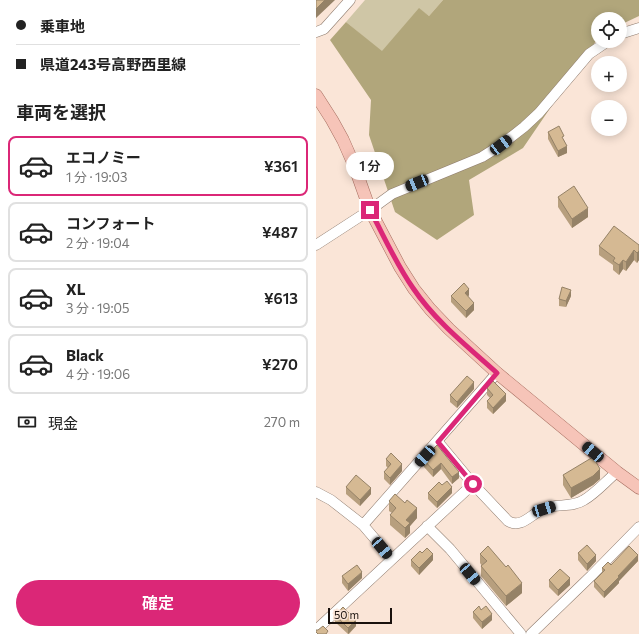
<!DOCTYPE html>
<html lang="ja">
<meta charset="utf-8">
<style>
:root{--surface:#fff;--page:#f2f2f2;--text:#222;--muted:#767676;--line:#e0e0e0;--accent:#db2777}
body{margin:0;font-family:Commissioner,"Noto Sans JP",sans-serif;background:var(--page);color:var(--text);height:100vh;display:flex;flex-direction:column;font-size:15px;white-space:nowrap}
*{box-sizing:border-box;margin:0}
p{font-size:13px;color:var(--muted)}
.icon{flex:none;width:22px;height:22px;fill:none;stroke:currentColor;stroke-width:2;stroke-linecap:round;stroke-linejoin:round}
.map{position:relative;flex:1;overflow:hidden}
.panel{display:flex;flex-direction:column;background:var(--surface);width:316px}
.panel>*{flex:none}
.banner{display:grid;align-content:center;height:88px;padding:0 16px;background:var(--surface)}
.buttons{position:absolute;left:275px;top:12px;display:grid;gap:8px}
.buttons a{display:grid;place-items:center;width:36px;height:36px;border-radius:50%;background:var(--surface);box-shadow:0 2px 10px #0003;font-size:20px}
.scale{position:absolute;left:12px;bottom:10px;width:64px;box-sizing:border-box;padding-left:4px;border:2px solid #19110d;border-top:0;font-size:11px;line-height:14px;white-space:nowrap;color:#19110d;-webkit-text-stroke:3px #fae5d7;paint-order:stroke}
.end{position:absolute;width:18px;height:18px;margin:-9px;border:5px solid #db2777;background:#fff;box-shadow:0 0 0 2px #fff}
.from{border-radius:50%}
.bubble{position:absolute;height:28px;border-radius:14px;background:var(--surface);box-shadow:0 2px 10px #0003;font-size:13px;font-weight:600;line-height:28px;text-align:center}
.car{position:absolute;width:12px;height:24px;margin:-12px -6px;border-radius:5px;box-shadow:0 0 3px 1px #0007;background:linear-gradient(#222 24%,#8ab4d8 0 40%,#222 0 76%,#8ab4d8 0 86%,#222 0)}
.banner b{display:flex;align-items:center;gap:14px;height:38px;font-size:15px}
.banner b+b{border-top:1px solid var(--line)}
.banner i{width:10px;height:10px;background:var(--text)}
ul{padding:0;list-style:none}
li{display:flex;align-items:center;gap:12px;height:60px;margin:0 8px 6px;padding:0 8px;border:2px solid var(--line);border-radius:8px}
li div{flex:1}
li b{display:block;font-size:15px}
li em{font-style:normal;font-weight:600}
li.on{border-color:var(--accent)}
li>.icon{width:36px;height:36px;stroke-width:1.5}
h2{padding:0 16px;font-size:18px;line-height:48px}
.pay{display:flex;align-items:center;gap:10px;height:44px;padding:0 16px;font-size:15px}
.pay p{margin-inline-start:auto}
.action{display:flex;gap:8px;margin-top:auto;padding:8px 16px}
.action a{flex:1;height:46px;border-radius:24px;background:var(--accent);color:#fff;font-size:16px;font-weight:600;line-height:46px;text-align:center}
main{display:flex;flex:1;min-height:0}
.map>svg:first-child{display:block}
.green{fill:#cfc6a6}
.forest{fill:#b1a67b}
.lines{fill:none;stroke-linecap:round;stroke-linejoin:round}
.minor-casing{stroke:#8e7b6e;stroke-width:11}
.major-casing{stroke:#a56c5e;stroke-width:13}
.minor{stroke:#fff;stroke-width:10}
.major{stroke:#f6c4b8;stroke-width:12}
.wall{fill:#b79f7e}
.shaded-wall{fill:#958267}
.building{fill:#d5b993;stroke:#958267}
.route{stroke:#db2777;stroke-width:5}
</style>
<main>
<section class="panel">
<div class="banner">
<b><i class="from"></i>乗車地</b>
<b><i></i>県道243号高野西里線</b>
</div>
<h2>車両を選択</h2>
<ul>
<li class="on"><svg class="icon" aria-label="car" viewBox="0 0 24 24"><path d="M5 17H2v-5l4-1 3-4h7l3 4 3 1v5h-3M9 17h6M6 11h13"/><circle cx="7" cy="17" r="2"/><circle cx="17" cy="17" r="2"/></svg><div><b>エコノミー</b><p>1 分 · 19:03</p></div><em>¥361</em></li>
<li><svg class="icon" aria-label="car" viewBox="0 0 24 24"><path d="M5 17H2v-5l4-1 3-4h7l3 4 3 1v5h-3M9 17h6M6 11h13"/><circle cx="7" cy="17" r="2"/><circle cx="17" cy="17" r="2"/></svg><div><b>コンフォート</b><p>2 分 · 19:04</p></div><em>¥487</em></li>
<li><svg class="icon" aria-label="car" viewBox="0 0 24 24"><path d="M5 17H2v-5l4-1 3-4h7l3 4 3 1v5h-3M9 17h6M6 11h13"/><circle cx="7" cy="17" r="2"/><circle cx="17" cy="17" r="2"/></svg><div><b>XL</b><p>3 分 · 19:05</p></div><em>¥613</em></li>
<li><svg class="icon" aria-label="car" viewBox="0 0 24 24"><path d="M5 17H2v-5l4-1 3-4h7l3 4 3 1v5h-3M9 17h6M6 11h13"/><circle cx="7" cy="17" r="2"/><circle cx="17" cy="17" r="2"/></svg><div><b>Black</b><p>4 分 · 19:06</p></div><em>¥270</em></li>
</ul>
<div class="pay"><svg class="icon" aria-label="cash" viewBox="0 0 24 24"><path d="M3 7h18v10H3z"/><circle cx="12" cy="12" r="2"/></svg>現金<p>270 m</p></div>
<div class="action"><a>確定</a></div>
</section>
<div class="map">
<svg width="323" height="634" viewBox="0 0 323 634">
<rect width="100%" height="100%" fill="#fae5d7"/>
<path class="green" d="M 49,0 L 127,0 L 113,16 L 103,9 L 66,52 L 30,22 Z"/>
<path class="forest" d="M 127,0 L 323,0 L 323,16 L 304,25 L 304,19 L 282,19 L 282,38 L 207,148 L 153,180 L 158,215 L 121,240 L 79,212 L 53,135 L 55,100 L 14,40 L 30,22 L 66,51 L 103,8 L 113,16 Z"/>
<g class="lines">
<g class="minor-casing">
<path id="minor" d="M 0,32 L 8,29 L 34,0
M 304,34 L 323,28
M 0,245 L 54,210 L 76,194 L 166,157 L 185,145 L 208,127 L 223,113 L 273,54 L 292,41
M 122,442 L 157,484 L 192,521 C 205,529 214,515 227,509 C 240,503 256,508 268,500 C 280,493 290,481 301,472
M 0,492 L 15,500 L 47,525 L 76,559
M 47,525 L 181,373
M 111,526 L 134,549 L 205,634
M 0,630 L 157,484
M 215,634 L 275,576 L 323,527"/>
</g>
<g class="major-casing">
<path id="major" d="M 0,95 L 16,120 L 27,140 L 38,165 L 54,210 L 84,267 L 98,289 L 114,309 L 133,329 L 181,373 L 301,472 L 323,488"/>
</g>
<use href="#minor" class="minor"/>
<use href="#major" class="major"/>
</g>
<path class="wall" d="M 232,132 L 248,140 L 251,153 L 242,157 L 232,139 Z
M 242,197 L 272,217 L 256,228 L 242,207 Z
M 323,245 L 323,260 L 321,263 L 318,260 L 310,271 L 307,269 L 303,275 L 297,270 L 297,265 L 283,255 L 283,246 Z
M 153,295 L 152,297 L 158,310 L 150,318 L 135,302 L 135,296 Z
M 255,296 L 250,307 L 243,306 L 243,299 Z
M 171,388 L 190,401 L 177,414 L 171,408 L 171,401 L 174,398 L 171,395 Z
M 158,389 L 141,408 L 134,402 L 134,395 Z
M 116,450 L 143,478 L 136,484 L 125,469 L 117,477 L 108,467 L 108,460 L 116,453 Z
M 70,459 L 86,471 L 74,485 L 68,479 L 68,472 L 72,468 L 70,466 Z
M 247,475 L 284,479 L 277,485 L 255,498 L 247,485 Z
M 126,485 L 136,493 L 121,508 L 112,499 L 112,493 Z
M 30,487 L 55,494 L 44,506 L 30,494 Z
M 73,501 L 101,518 L 94,526 L 94,533 L 89,538 L 74,525 L 74,515 L 76,513 L 73,511 Z
M 106,553 L 117,560 L 103,575 L 95,566 L 95,560 Z
M 262,553 L 280,561 L 271,571 L 262,560 Z
M 164,554 L 206,593 L 190,606 L 165,576 L 165,566 L 166,566 L 164,563 Z
M 322,561 L 303,581 L 303,583 L 288,598 L 278,587 L 278,581 L 286,573 L 286,568 L 295,565 Z
M 26,576 L 46,578 L 32,591 L 26,583 Z
M 233,580 L 254,585 L 242,596 L 233,587 Z
M 157,612 L 176,620 L 166,629 L 157,618 Z
M 19,615 L 40,626 L 33,634 L 32,634 L 19,622 Z"/>
<path class="shaded-wall" d="M 9,0 L 19,0 L 0,18 L 0,9 Z
M 251,146 L 251,153 L 242,157 L 242,151 Z
M 272,208 L 272,217 L 256,228 L 256,219 Z
M 318,250 L 318,260 L 310,271 L 310,262 Z
M 323,251 L 323,260 L 321,263 L 321,253 Z
M 307,260 L 307,269 L 303,275 L 303,265 Z
M 153,289 L 153,295 L 149,300 L 149,293 Z
M 255,290 L 255,296 L 250,307 L 250,301 Z
M 158,303 L 158,310 L 150,318 L 150,311 Z
M 158,382 L 158,389 L 141,408 L 141,402 Z
M 190,394 L 190,401 L 177,414 L 177,408 Z
M 125,463 L 125,469 L 117,477 L 117,470 Z
M 86,464 L 86,471 L 74,485 L 74,478 Z
M 284,469 L 284,479 L 277,485 L 255,498 L 255,488 Z
M 143,472 L 143,478 L 136,484 L 136,477 Z
M 136,487 L 136,493 L 121,508 L 121,502 Z
M 55,488 L 55,494 L 44,506 L 44,500 Z
M 101,508 L 101,518 L 94,526 L 94,533 L 89,538 L 89,528 L 90,520 Z
M 117,554 L 117,560 L 103,575 L 103,568 Z
M 280,555 L 280,561 L 271,571 L 271,564 Z
M 322,555 L 322,561 L 303,581 L 303,583 L 288,598 L 288,592 L 302,576 Z
M 46,572 L 46,578 L 32,591 L 32,584 Z
M 254,578 L 254,585 L 242,596 L 242,590 Z
M 206,583 L 206,593 L 190,606 L 190,596 Z
M 176,614 L 176,620 L 166,629 L 166,622 Z
M 40,620 L 40,626 L 32,634 L 32,628 Z"/>
<path class="building" d="M 0,0 L 9,0 L 0,9 Z
M 243,126 L 248,136 L 246,137 L 251,146 L 242,151 L 232,132 Z
M 258,186 L 272,208 L 256,219 L 242,197 Z
M 298,226 L 323,245 L 323,251 L 321,253 L 318,250 L 310,262 L 307,260 L 303,265 L 297,261 L 299,258 L 283,246 Z
M 148,283 L 153,289 L 149,293 L 158,303 L 150,311 L 135,296 Z
M 246,287 L 255,290 L 250,301 L 243,299 Z
M 151,376 L 158,382 L 141,402 L 134,395 Z
M 177,381 L 190,394 L 177,408 L 171,401 L 177,395 L 171,388 Z
M 121,445 L 143,472 L 136,477 L 125,463 L 117,470 L 108,460 L 118,452 L 116,450 Z
M 75,453 L 86,464 L 74,478 L 68,472 L 75,464 L 70,459 Z
M 277,457 L 284,469 L 277,476 L 255,488 L 247,475 Z
M 40,475 L 55,488 L 44,500 L 30,487 Z
M 131,481 L 136,487 L 121,502 L 112,493 L 123,482 L 126,485 Z
M 79,494 L 89,503 L 91,500 L 101,508 L 90,520 L 94,523 L 89,528 L 74,515 L 80,508 L 73,501 Z
M 271,545 L 280,555 L 271,564 L 262,553 Z
M 172,546 L 190,567 L 192,565 L 206,583 L 190,596 L 165,566 L 171,561 L 164,554 Z
M 313,546 L 322,555 L 302,576 L 303,577 L 288,592 L 278,581 L 289,570 L 286,568 L 292,562 L 295,565 Z
M 111,548 L 117,554 L 103,568 L 95,560 L 104,551 L 106,553 Z
M 41,565 L 46,572 L 32,584 L 26,576 Z
M 244,569 L 254,578 L 242,590 L 233,580 Z
M 163,606 L 165,610 L 170,606 L 176,614 L 166,622 L 157,612 Z
M 27,607 L 40,620 L 32,628 L 19,615 Z
M 7,626 L 12,631 L 10,634 L 2,634 L 0,632 L 0,630 L 2,630 Z"/>
<g class="lines">
<path class="route" d="M 54,210 C 68,236 80,264 97,288 C 119,321 152,347 181,373 L 122,442 L 157,484"/>
</g>
</svg>
<div class="buttons">
<a><svg class="icon" aria-label="locate" viewBox="0 0 24 24"><circle cx="12" cy="12" r="6"/><path d="M12 2v4M12 18v4M2 12h4M18 12h4"/></svg></a>
<a>+</a>
<a>−</a>
</div>
<div class="scale">50 m</div>
<i class="end from" style="left:157px;top:484px"></i>
<i class="end" style="left:54px;top:210px"></i>
<div class="bubble" style="left:30px;top:152px;width:48px">1 分</div>
<i class="car" style="left:185px;top:145px;rotate:53deg"></i>
<i class="car" style="left:101px;top:183px;rotate:248deg"></i>
<i class="car" style="left:277px;top:452px;rotate:310deg"></i>
<i class="car" style="left:109px;top:456px;rotate:222deg"></i>
<i class="car" style="left:228px;top:509px;rotate:74deg"></i>
<i class="car" style="left:66px;top:548px;rotate:140deg"></i>
<i class="car" style="left:154px;top:574px;rotate:140deg"></i>
</div>
</main>
